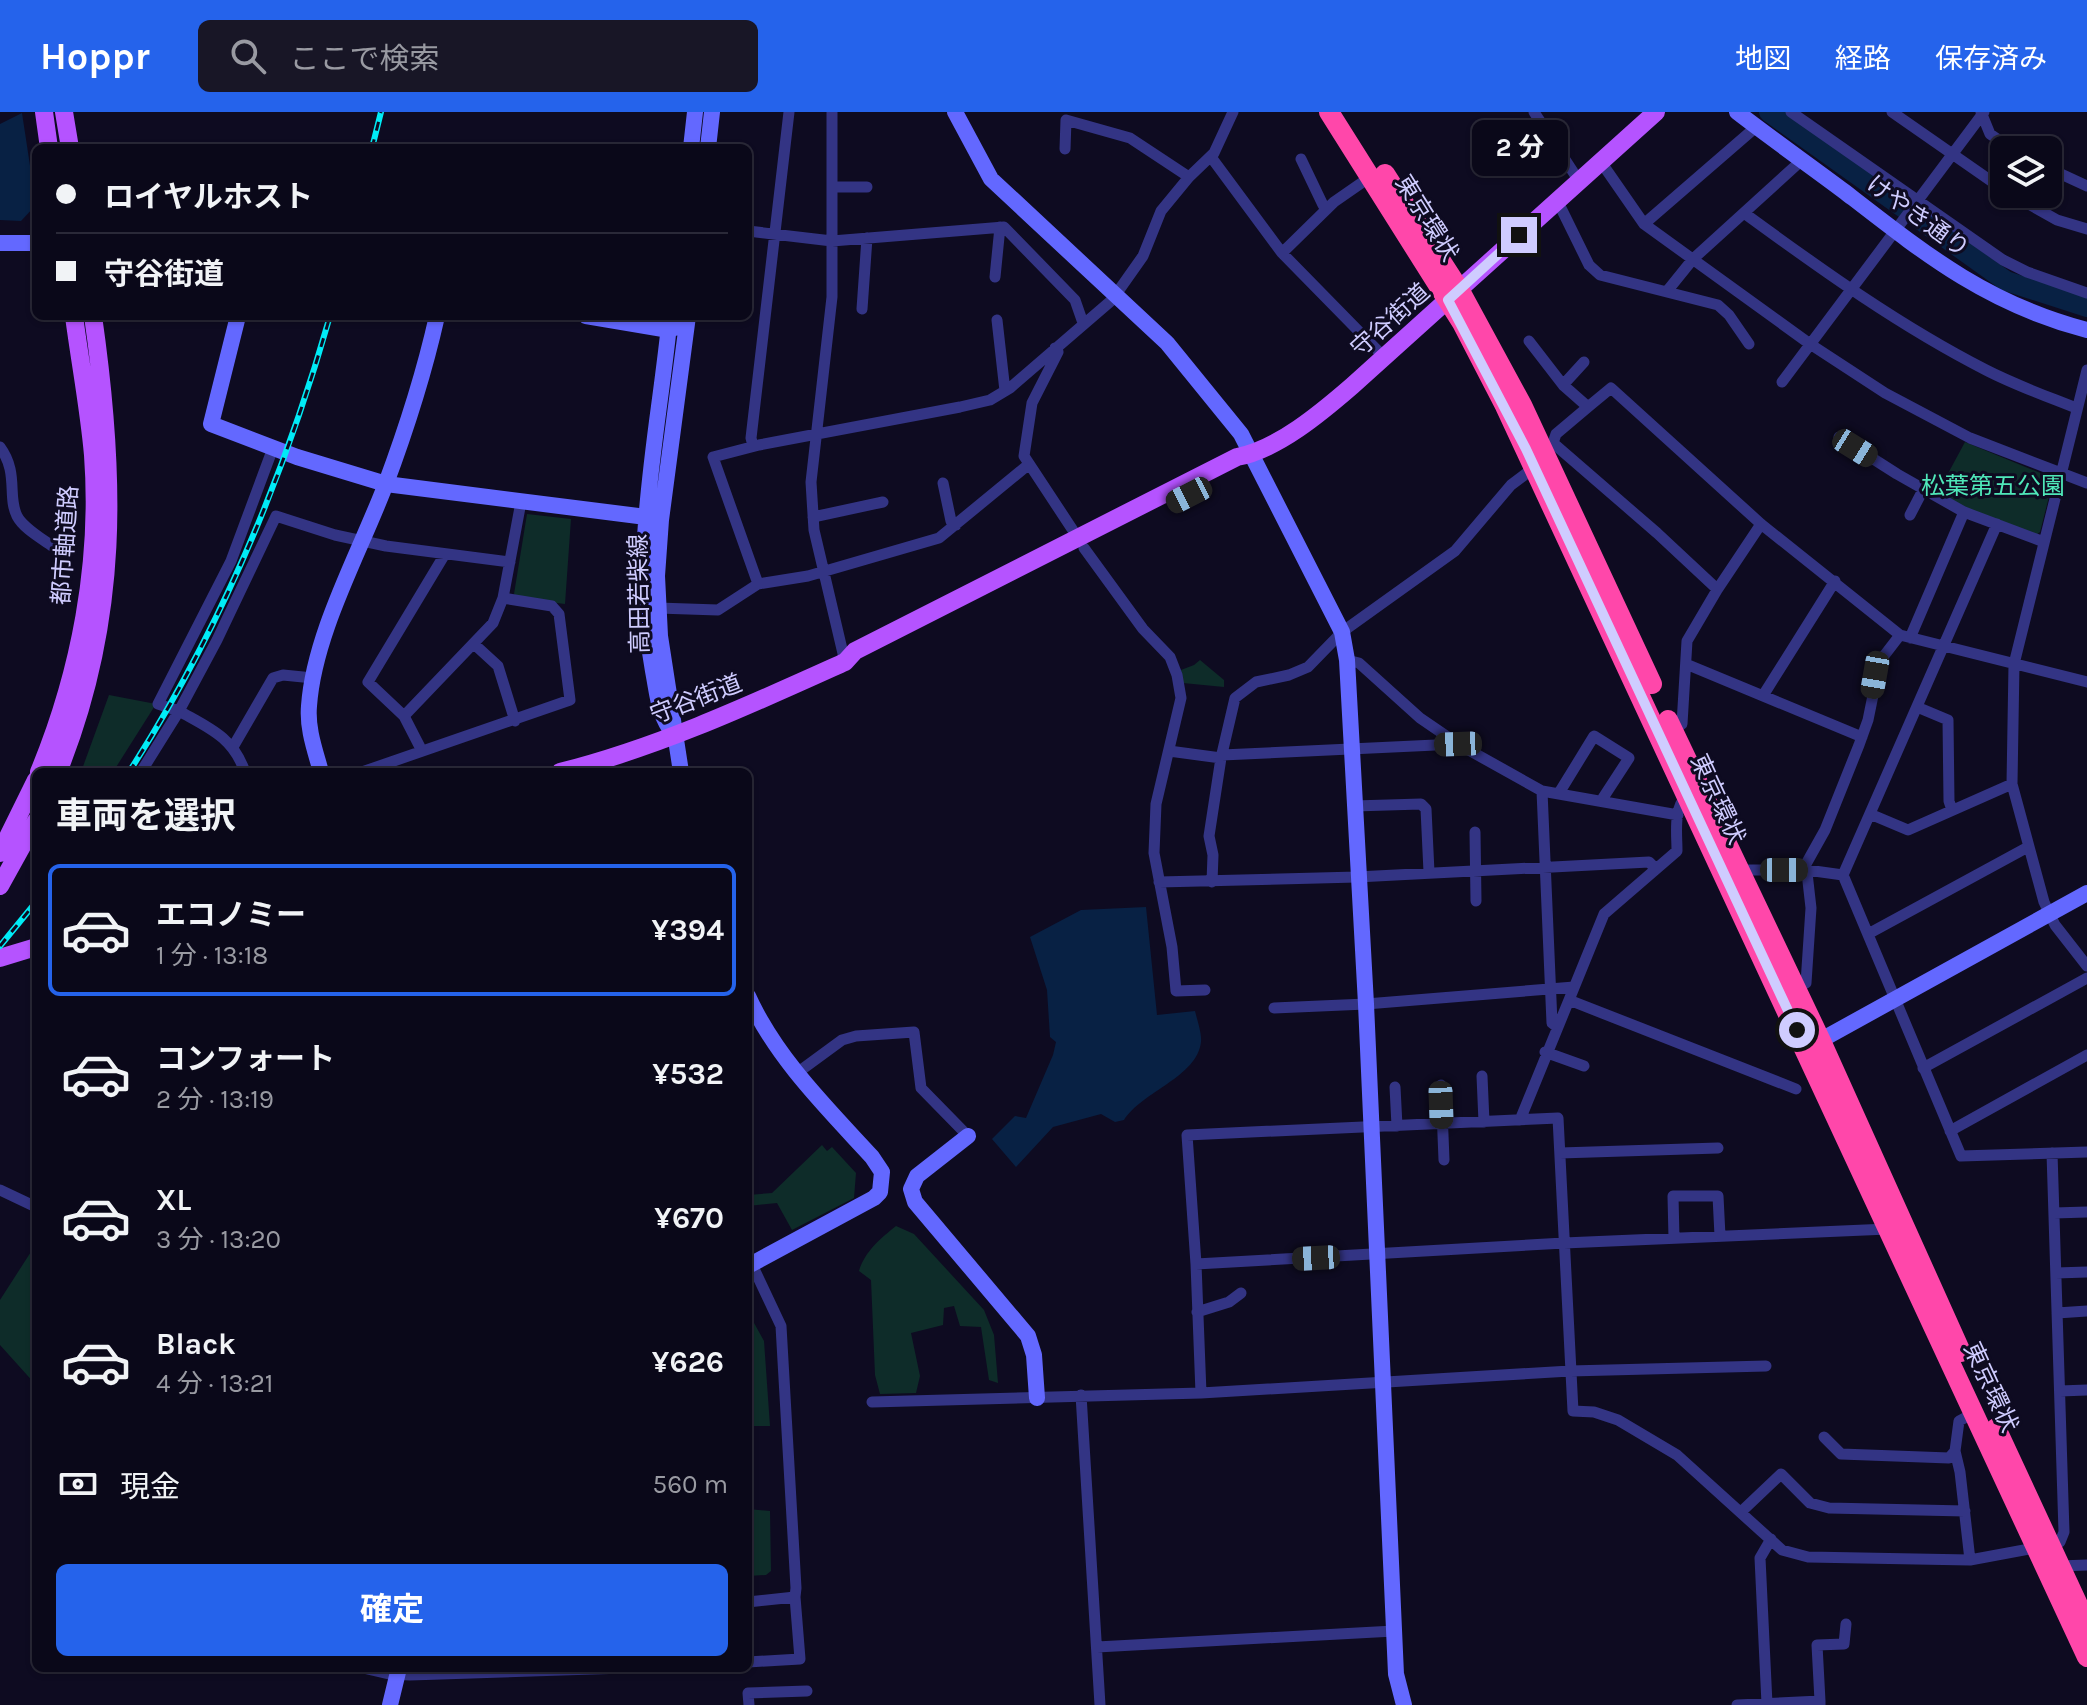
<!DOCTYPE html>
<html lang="ja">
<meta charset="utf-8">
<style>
:root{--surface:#0a0819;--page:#181626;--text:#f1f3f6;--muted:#999aa2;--line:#2a2938;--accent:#2563eb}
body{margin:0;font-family:Karla,"Noto Sans JP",sans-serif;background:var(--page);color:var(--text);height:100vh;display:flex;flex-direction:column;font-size:30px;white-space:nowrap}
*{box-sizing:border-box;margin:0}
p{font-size:26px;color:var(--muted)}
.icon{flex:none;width:44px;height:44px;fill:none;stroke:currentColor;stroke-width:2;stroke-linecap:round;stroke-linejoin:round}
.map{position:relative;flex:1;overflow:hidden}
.sheet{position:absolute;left:32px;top:656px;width:720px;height:904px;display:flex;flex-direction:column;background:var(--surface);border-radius:12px;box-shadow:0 2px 6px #0004,0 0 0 2px var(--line)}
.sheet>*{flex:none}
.hud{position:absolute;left:32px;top:32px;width:720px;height:176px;border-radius:12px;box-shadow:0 2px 6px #0004,0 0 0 2px var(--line);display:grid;align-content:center;height:176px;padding:0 24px;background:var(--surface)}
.tools{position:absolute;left:1990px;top:24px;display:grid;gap:16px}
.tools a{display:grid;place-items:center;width:72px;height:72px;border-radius:12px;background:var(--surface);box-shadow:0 2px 6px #0004,0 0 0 2px var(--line);font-size:40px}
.end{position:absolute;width:36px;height:36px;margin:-18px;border:10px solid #cfccff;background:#111;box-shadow:0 0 0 4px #111}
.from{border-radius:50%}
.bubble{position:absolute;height:56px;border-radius:12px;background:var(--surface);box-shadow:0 2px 6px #0004,0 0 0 2px var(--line);font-size:26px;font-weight:700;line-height:56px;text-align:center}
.car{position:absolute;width:24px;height:48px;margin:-24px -12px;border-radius:10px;box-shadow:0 0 6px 2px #0007;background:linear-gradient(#222 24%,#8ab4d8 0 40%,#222 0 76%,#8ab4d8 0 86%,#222 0)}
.hud b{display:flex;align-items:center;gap:28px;height:76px;font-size:30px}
.hud b+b{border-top:2px solid var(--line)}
.hud i{width:20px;height:20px;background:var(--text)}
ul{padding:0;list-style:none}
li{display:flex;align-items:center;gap:24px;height:132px;margin:0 16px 12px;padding:0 8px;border:4px solid transparent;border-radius:12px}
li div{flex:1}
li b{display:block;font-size:30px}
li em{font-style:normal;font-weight:700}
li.on{border-color:var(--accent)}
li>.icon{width:72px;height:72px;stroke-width:1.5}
h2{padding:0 24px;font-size:36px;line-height:96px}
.pay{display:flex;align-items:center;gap:20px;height:88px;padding:0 24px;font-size:30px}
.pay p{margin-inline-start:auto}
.cta{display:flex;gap:16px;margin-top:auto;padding:16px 24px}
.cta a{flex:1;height:92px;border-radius:12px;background:var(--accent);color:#fff;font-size:32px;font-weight:700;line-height:92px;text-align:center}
header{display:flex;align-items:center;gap:48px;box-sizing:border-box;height:112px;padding:0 40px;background:var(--accent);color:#fff}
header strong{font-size:38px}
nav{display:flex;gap:44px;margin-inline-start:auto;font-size:28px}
.search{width:560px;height:72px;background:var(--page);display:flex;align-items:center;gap:20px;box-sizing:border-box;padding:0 28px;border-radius:12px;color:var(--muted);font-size:30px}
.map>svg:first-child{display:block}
.green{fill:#0e2c29}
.water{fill:#082144}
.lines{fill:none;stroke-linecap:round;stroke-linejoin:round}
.river{stroke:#082144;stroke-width:20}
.street{stroke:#333484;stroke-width:11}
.secondary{stroke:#6368ff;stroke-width:16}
.primary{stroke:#b553ff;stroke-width:18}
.highway{stroke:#ff47aa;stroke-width:20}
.rail-casing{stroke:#00ecf7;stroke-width:6}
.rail{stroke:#0e0b21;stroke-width:3;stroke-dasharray:9;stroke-linecap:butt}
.route{stroke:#cfccff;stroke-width:10}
.labels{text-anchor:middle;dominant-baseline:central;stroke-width:6;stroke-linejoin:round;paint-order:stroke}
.street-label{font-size:24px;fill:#cfccff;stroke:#0e0b21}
.park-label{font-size:24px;fill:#4fe7b9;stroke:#0e0b21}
</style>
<header>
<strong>Hoppr</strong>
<div class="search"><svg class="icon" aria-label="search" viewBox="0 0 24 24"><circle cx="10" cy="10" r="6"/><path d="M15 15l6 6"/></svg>ここで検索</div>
<nav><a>地図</a><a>経路</a><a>保存済み</a></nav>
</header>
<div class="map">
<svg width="2087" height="1593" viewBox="0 0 2087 1593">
<rect width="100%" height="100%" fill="#0e0b21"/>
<path class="green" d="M 1965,330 L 2050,365 L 2053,369 L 2040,420 L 2036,423 L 1962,395 L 1938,380 Z
M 527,402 L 571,407 L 565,492 L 517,486 L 514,482 Z
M 1200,548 L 1224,568 L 1224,575 L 1183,571 L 1181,558 L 1194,553 Z
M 109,583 L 156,592 L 113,660 L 81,660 Z
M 822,1033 L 827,1039 L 832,1035 L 856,1061 L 854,1086 L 792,1118 L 777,1091 L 748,1094 L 748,1083 L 772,1081 Z
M 896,1114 L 914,1122 L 984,1198 L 994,1223 L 998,1271 L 989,1268 L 981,1215 L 960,1214 L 954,1194 L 944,1196 L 943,1213 L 911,1221 L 920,1264 L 916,1281 L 880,1282 L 875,1263 L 871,1168 L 859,1159 C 865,1139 881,1126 896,1114 Z
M 36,1132 L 36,1273 L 0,1233 L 0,1188 Z
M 748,1200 L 764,1229 L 770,1314 L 748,1314 Z
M 748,1397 L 770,1399 L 771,1459 L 766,1463 L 748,1464 Z"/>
<path class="water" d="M 22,1 L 36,93 L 21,109 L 0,108 L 0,12 Z
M 1146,795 L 1157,903 L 1195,899 C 1197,908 1202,921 1201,930 C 1197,965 1143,979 1124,1008 L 1115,1010 L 1101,1002 L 1053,1015 L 1016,1055 L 992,1027 L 1015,1004 L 1026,1006 L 1053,943 L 1056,930 L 1050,925 L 1047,878 L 1030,825 L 1081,798 Z"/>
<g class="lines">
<path class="river" d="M 1769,0 L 2006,169 L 2087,195"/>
<path class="street" d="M 832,0 L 832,185 L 811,370 L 814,418 L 845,550
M 1534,0 L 1579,69
M 1791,0 L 2003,148 L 2027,160 L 2087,181
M 1892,0 L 2004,78
M 1981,0 L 1990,22 L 2013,38
M 1065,37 L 1066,8 L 1130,26 L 1189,65
M 1211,45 L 1282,141 L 1385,246
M 1301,47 L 1323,93 L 1327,97
M 1601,50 L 1644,112 L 1810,232 L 1885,281 L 1970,326 L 2087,371
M 2048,56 L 2087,74
M 832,75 L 867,75
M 2011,82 L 2057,108 L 2087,117
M 1557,88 L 1589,153 L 1600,163 L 1718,193 L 1729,203 L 1749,232
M 1744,101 C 1822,158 1900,214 1986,258 C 2015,273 2046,284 2076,296
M 1644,112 L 1756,15
M 748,119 L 832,129 L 1004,115 L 1075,188 L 1083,211
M 1282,141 L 1334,90 L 1370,65
M 995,165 L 1000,115
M 1668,178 L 1693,147 L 1802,48
M 862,197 L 867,126
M 997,208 L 1005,279
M 1529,229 L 1563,273 L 1588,295 L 1611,276 L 1761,412 L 1900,523 L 2087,570
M 1055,236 L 1058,240 L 1032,291 L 1024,344 L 1078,426
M 2087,258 L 2014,552 L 2012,672 L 2044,790 L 2055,813 L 2087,854
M 1782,270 L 1984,0
M 1563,273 L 1584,250
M 1839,325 L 1897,362 L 1964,400 L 2044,430
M 1553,331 L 1657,421 L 1717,477
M 1549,333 L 1553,331 L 1556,322 L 1588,295
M 753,334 L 751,326 L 789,0
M 0,335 C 19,361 7,384 17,404 C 23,416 41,426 52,434
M 943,371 L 951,409 L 956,413
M 1910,403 L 1924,376
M 813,405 L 883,390
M 1997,412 L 1843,763 L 1961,1044 L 2087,1040
M 1084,436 L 1143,517 L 1170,545 L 1177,563 L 1181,586 L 1156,692 L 1154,741 L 1172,835 L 1176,879 L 1205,878
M 757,469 L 713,345 L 759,333 L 960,295 L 990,288 L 1010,276 L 1112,188 L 1143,144 L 1161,99 L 1189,65 L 1214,41 L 1233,0
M 658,496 L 718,498 L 758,472 L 808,464 L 939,426 L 1028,353
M 1910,526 L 1964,400
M 474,532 L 498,554 L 515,609
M 1347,548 L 1359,551 L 1420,606 L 1458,632 L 1542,679 L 1678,703
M 1686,552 L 1862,625
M 1764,582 L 1835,469
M 1917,595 L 1948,608 L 1949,689 L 1952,698
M 404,604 L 493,511 L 503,486
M 1673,618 L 1682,612 L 1687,529 L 1717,478 L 1761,412
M 233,635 L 273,566 L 283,563 L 313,566
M 422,639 L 404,604 L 368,570 L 445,442
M 1169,639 L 1221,646
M 1222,643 L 1457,632
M 141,660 L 179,599 L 158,592 L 231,449 L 273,336
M 245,660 C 233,625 209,616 179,599 L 217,528 L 276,404 L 335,423 L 386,434 L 510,450
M 362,660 L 570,588 L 559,502 L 552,494 L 503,486 L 521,390
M 1542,679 L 1552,911 L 1557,915
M 1559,681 L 1594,624 L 1629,646 L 1601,689
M 1687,683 C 1673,697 1677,721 1677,739 L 1604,802 L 1569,888 L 1796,977
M 1354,694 L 1421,692 L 1426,697 L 1429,760
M 1870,702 L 1908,718 L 2012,672
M 1475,720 L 1476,789
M 1738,758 L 1807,758 L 1843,763
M 1159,770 L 1357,765 L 1649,750 L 1656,757
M 1212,770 L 1213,743 L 1209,724 L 1221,646 L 1235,586 L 1256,570 L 1289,563 L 1308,555 L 1342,520 L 1455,439 L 1511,373 L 1535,355
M 1868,822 L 2028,735
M 1795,875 L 1806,871 L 1811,796 L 1806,752 L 1825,718 L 1859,633 L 1868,608 L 1880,549 L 1900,523
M 1274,896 L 1366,892 L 1574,875
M 1545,940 L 1584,954
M 1923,956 L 2087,866
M 797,961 L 842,928 L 856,924 L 914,920 L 921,976 L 968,1024
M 1482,964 L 1484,1010
M 1441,973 L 1444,1048
M 1395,975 L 1397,1014
M 1520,1008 L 1569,888
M 1950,1019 L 2087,943
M 1560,1041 L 1718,1036
M 0,1078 L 36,1095
M 2054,1101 L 2087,1100
M 1674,1126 L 1673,1084 L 1718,1084 L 1720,1124
M 748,1144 L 781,1214 L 796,1476 L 795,1485 L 748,1490
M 1196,1152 L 1564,1131 L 1888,1117
M 2056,1161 L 2087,1160
M 1197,1200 L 1229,1190 L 1241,1181
M 2057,1201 L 2087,1199
M 2060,1279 L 2087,1278
M 1201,1281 L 1196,1152 L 1187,1023 L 1558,1006 L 1573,1299 L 1594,1300 L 1618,1308 L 1677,1343 L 1782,1438 L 1808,1445 L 1970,1448 L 2051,1433 L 2060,1430 L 2064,1420 L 2052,1041
M 1081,1283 L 1100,1593
M 872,1290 L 1201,1281 L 1570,1259 L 1766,1254
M 1824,1325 L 1841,1342 L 1949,1346 L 1955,1339
M 1742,1399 L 1781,1362 L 1810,1391 L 1829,1396 L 1965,1399
M 1970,1448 L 1960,1360 L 1955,1339 L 1959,1309 L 1974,1301
M 2060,1454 L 2087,1453
M 1097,1535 L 1394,1519
M 748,1550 L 800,1547 L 795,1485
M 363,1556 L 389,1562 L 410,1563 L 625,1556
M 1820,1589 L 1817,1533 L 1844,1532 L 1846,1512
M 1767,1592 L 1760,1446 L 1771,1427
M 749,1593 L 748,1581 L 807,1579
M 1737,1593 L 1820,1589 L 1820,1593"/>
<path class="secondary" d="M 955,0 L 991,67 L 1167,231 L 1241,322 L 1342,520 L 1347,548 L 1366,892 L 1396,1562 L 1404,1593
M 1737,0 C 1772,27 1809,53 1845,80 C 1925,142 1987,192 2087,218
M 691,36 L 695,0
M 708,36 L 712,0
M 0,131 L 36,131
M 238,204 L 211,312 L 297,345 L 386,372 L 646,405
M 586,204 L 669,218 L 679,214
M 670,204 C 658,326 630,437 653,559 C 658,585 658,602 674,623
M 321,660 C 315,638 307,617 309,594 C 314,522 359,442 385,374 C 406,318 424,262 437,204
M 681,660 L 660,524 L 657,464 L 661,408 L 688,204
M 748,884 C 776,946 827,996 872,1045 L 882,1060 L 880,1080 L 874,1086 L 748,1154
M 1812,933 L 2087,781
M 968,1024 L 917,1064 L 911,1077 L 915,1090 L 1028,1224 L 1034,1243 L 1037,1286
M 390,1593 L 399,1556"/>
<path class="primary" d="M 44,0 L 49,36
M 64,0 L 70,36
M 39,660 C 80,561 101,451 93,343 C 89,297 80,250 74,204
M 58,660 C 120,507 116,364 93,204
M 560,660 C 659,635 752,592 845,550 L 855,539 L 1237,345 C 1277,338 1322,300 1352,274 L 1656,0
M 0,741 L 36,668
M 0,774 L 36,709
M 0,846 L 36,835"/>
<path class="highway" d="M 1329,0 L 1462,211 L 1505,294 L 2087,1545
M 1385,62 L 1459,177 L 1522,293 L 1652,572
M 1668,608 L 1821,929 L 1961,1240
M 1996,1316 L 2087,1512"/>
<g class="rail-casing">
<path id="rail" d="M 372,36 L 381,0
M 129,660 C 220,519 284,365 330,204
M 0,834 L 36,790"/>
</g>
<use href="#rail" class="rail"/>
</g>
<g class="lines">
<path class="route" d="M 1519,123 L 1448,188 L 1526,337 L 1797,918"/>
</g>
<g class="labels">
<g class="street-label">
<text transform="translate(1918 104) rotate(36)">けやき通り</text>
<text transform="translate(1427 106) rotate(58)">東京環状</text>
<text transform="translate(1390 208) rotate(-42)">守谷街道</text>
<text transform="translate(65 433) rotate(-86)">都市軸道路</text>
<text transform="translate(639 482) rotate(-91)">高田若柴線</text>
<text transform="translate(696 587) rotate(-21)">守谷街道</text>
<text transform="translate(1718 687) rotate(65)">東京環状</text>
<text transform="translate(1991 1275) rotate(65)">東京環状</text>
</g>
<g class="park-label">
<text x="1993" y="374">松葉第五公園</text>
</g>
</g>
</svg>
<div class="tools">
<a><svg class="icon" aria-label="layers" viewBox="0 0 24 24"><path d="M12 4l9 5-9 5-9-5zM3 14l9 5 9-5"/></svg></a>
</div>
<i class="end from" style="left:1797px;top:918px"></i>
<i class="end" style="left:1519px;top:123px"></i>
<div class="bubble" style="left:1472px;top:8px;width:96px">2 分</div>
<i class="car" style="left:1855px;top:336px;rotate:122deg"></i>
<i class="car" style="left:1189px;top:383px;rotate:243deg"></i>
<i class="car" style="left:1875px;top:563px;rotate:190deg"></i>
<i class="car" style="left:1458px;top:632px;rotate:268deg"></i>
<i class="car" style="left:1784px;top:758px;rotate:90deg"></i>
<i class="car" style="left:1441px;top:993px;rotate:178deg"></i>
<i class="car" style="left:1316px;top:1146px;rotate:267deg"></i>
<div class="hud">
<b><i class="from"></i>ロイヤルホスト</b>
<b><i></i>守谷街道</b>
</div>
<section class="sheet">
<h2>車両を選択</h2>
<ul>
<li class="on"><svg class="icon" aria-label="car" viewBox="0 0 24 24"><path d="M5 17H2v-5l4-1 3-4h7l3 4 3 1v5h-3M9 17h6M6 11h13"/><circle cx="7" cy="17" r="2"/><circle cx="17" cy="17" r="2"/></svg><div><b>エコノミー</b><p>1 分 · 13:18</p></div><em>¥394</em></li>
<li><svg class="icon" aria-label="car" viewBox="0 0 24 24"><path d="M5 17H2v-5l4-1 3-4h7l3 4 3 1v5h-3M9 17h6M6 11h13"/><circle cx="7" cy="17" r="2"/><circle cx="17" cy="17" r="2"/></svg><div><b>コンフォート</b><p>2 分 · 13:19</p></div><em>¥532</em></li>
<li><svg class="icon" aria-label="car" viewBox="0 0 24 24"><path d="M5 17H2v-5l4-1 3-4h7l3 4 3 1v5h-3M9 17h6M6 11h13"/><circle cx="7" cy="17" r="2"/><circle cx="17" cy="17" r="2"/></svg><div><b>XL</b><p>3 分 · 13:20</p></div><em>¥670</em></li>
<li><svg class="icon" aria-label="car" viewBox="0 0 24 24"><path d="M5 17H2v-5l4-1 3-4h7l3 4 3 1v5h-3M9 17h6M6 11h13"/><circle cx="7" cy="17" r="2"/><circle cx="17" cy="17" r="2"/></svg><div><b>Black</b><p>4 分 · 13:21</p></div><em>¥626</em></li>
</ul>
<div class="pay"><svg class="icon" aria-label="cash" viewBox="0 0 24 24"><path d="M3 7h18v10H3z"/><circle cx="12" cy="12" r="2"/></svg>現金<p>560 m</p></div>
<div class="cta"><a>確定</a></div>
</section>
</div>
